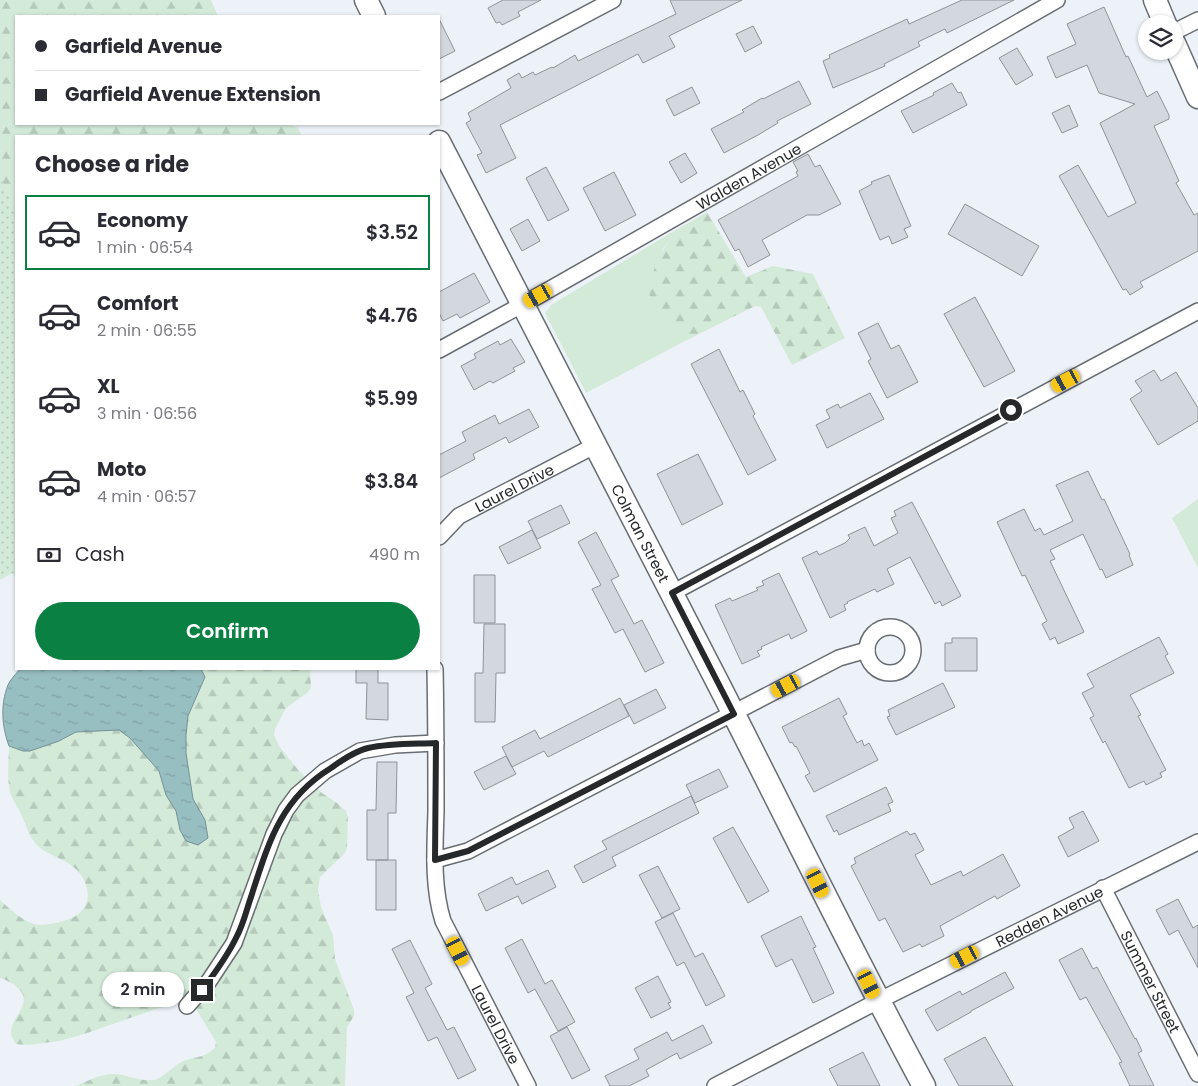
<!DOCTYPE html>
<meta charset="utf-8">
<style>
:root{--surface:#fff;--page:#f7f7f7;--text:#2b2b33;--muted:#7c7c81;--line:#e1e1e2;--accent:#0b8043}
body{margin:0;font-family:Poppins,sans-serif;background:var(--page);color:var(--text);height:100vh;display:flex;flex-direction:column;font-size:19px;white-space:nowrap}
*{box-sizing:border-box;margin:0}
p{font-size:16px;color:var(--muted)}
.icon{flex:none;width:28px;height:28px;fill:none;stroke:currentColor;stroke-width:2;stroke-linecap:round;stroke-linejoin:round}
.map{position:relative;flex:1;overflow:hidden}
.details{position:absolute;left:15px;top:135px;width:425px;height:535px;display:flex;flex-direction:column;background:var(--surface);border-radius:0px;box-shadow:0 1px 4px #0004}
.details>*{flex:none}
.banner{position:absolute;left:15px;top:15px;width:425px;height:110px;border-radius:0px;box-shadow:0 1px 4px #0004;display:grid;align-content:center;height:110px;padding:0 20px;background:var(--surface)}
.fabs{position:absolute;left:1138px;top:15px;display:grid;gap:10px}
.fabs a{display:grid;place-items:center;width:45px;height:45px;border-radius:50%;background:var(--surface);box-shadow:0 1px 4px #0004;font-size:25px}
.end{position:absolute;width:22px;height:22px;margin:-11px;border:6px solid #26282a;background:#fff;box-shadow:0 0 0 2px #fff}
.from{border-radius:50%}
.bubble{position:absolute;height:35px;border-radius:18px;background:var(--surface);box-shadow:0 1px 4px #0004;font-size:16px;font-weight:600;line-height:35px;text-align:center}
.car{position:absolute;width:15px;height:30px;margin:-15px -8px;border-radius:6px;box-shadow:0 0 4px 1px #0007;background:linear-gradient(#f5c518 24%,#345 0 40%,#f5c518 0 76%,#345 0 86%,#f5c518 0)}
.banner b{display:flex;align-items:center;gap:18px;height:48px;font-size:19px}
.banner b+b{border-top:1px solid var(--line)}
.banner i{width:12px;height:12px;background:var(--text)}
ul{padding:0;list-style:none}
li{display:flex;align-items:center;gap:15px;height:75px;margin:0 10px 8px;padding:0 10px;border:2px solid transparent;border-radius:0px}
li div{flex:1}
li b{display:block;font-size:19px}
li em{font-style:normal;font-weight:600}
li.selected{border-color:var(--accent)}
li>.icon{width:45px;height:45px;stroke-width:1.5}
h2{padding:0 20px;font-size:22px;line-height:60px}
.pay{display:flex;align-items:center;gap:12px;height:55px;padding:0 20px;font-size:19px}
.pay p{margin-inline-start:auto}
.primary-button{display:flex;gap:10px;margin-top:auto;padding:10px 20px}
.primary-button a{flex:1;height:58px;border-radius:30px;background:var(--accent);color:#fff;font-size:20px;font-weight:600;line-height:58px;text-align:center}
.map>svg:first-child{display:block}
.grass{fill:#d3ead9}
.forest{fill:url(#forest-firs)}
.park{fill:url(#park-dots)}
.water{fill:url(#water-ripples);stroke:#759194}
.building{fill:#d2d8de;stroke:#8e9399}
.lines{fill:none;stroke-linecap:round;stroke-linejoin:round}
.street-casing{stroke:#686d72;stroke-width:18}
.primary-casing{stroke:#686d72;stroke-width:25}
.street{stroke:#fff;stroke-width:15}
.primary{stroke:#fff;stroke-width:22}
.route{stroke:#26282a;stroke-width:6}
.labels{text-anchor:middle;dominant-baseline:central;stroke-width:4;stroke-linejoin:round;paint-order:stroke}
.street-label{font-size:15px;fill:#26282a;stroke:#ecf2f8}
</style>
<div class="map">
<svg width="1198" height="1086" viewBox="0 0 1198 1086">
<defs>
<pattern id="forest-firs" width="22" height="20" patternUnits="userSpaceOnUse" patternTransform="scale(1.25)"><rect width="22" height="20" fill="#d3ead9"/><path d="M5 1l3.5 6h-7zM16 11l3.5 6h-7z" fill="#b5c9ba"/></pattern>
<pattern id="park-dots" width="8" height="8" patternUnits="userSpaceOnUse" patternTransform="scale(1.25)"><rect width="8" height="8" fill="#d3ead9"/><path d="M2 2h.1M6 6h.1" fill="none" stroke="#b5c9ba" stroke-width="1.8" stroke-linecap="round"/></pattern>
<pattern id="water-ripples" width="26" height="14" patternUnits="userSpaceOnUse" patternTransform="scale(1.25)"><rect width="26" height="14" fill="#97bec1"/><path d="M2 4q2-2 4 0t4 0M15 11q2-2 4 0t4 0" fill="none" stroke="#82a3a6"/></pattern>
</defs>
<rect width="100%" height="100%" fill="#ecf2f8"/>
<path class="grass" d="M 669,234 L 672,237 L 662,250 L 658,316 L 689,339 L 586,393 L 545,313 L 551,305 Z
M 1198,499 L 1198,568 L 1172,518 Z"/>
<path class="forest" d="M 0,0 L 211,0 L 218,16 L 16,16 L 16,124 L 289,124 L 298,128 L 302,136 L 16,136 L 16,578 L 9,570 L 0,564 Z
M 707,212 L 746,277 L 773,266 L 813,274 L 845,338 L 792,365 L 761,307 L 755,306 L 689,339 C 679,332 665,325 657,316 C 639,294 657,256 672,237 L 669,234 Z
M 201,669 L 310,669 L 311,688 L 307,693 L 286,708 L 275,729 L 274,735 L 279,746 L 299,771 L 322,793 L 337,803 L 346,811 L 348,817 L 347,847 L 345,853 L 320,877 L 318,889 L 321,907 L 333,935 L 335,959 L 354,1010 L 354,1016 L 347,1027 L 345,1086 L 75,1086 C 88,1081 101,1073 116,1074 C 127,1075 142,1082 154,1080 C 163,1078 171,1068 180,1063 C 192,1056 201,1060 215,1048 L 216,1042 L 193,1004 L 181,1002 L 156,1009 L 84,1034 L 59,1041 L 28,1045 L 16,1044 C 14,1041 11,1036 11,1033 C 11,1022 20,1014 23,1004 C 28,991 10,981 0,978 L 0,900 C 10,909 21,920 34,924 C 43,926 51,924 60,922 C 83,917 95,901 83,878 C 75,863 56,858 43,850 C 31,842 28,831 23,818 C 20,810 14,803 11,795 C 6,780 9,761 9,746 L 23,751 L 59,741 L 76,732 L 119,730 L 130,738 L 159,771 L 166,795 L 177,811 L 180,830 L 205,820 L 193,799 L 186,753 L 186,735 L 188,716 L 205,677 Z"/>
<path class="park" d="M 0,173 L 16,215 L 16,571 L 0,580 Z"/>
<path class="water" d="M 20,669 L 201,669 L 205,677 L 188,716 L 186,735 L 186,753 L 193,799 L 205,820 L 208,838 L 198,845 L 186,841 L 180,830 L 176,811 L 166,795 L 159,771 L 130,738 L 119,730 L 76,732 L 59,741 L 30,751 L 23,751 L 9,746 C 2,727 0,705 8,685 C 10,680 16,674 20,669 Z"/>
<path class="building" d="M 503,0 L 541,0 L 518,12 L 520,16 L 502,25 L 500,22 L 496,23 L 488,8 Z
M 670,0 L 742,0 L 669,36 L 675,47 L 643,63 L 638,54 L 500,125 L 516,158 L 486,173 L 477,155 L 482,153 L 466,123 L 471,120 L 468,113 L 511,88 L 507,80 L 519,73 L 522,78 L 533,72 L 535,75 L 552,67 L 553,68 L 575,55 L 578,61 L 676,14 Z
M 962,0 L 1014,0 L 947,33 L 945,29 L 918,42 L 920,46 L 884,64 L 885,66 L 833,88 L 823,61 L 830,58 L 829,55 L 907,19 L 909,24 Z
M 1104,7 L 1126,57 L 1128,56 L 1147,97 L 1157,91 L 1169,115 L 1169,119 L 1154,126 L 1179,181 L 1176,183 L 1194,215 L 1198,213 L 1198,251 L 1140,282 L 1143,287 L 1130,295 L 1126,289 L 1123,290 L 1059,176 L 1078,165 L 1108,217 L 1136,203 L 1100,123 L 1135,104 L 1099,93 L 1087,65 L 1056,78 L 1047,57 L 1076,44 L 1067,24 Z
M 439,19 L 455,51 L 439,59 Z
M 753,26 L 762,43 L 745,52 L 736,34 Z
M 1017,48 L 1033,75 L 1016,85 L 999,58 Z
M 799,81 L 811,104 L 777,121 L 778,123 L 758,135 L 724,153 L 711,129 L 744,112 L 742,110 L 762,98 L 763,99 Z
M 952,83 L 958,93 L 961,92 L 967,105 L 913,133 L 901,111 L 934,95 L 933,93 Z
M 692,87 L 700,103 L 674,116 L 666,100 Z
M 1069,105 L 1078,126 L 1062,133 L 1052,113 Z
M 685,153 L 697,173 L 681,183 L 669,162 Z
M 808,154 L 815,167 L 820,165 L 841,204 L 819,215 L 807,215 L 762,240 L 770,255 L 748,267 L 739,249 L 735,251 L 718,220 L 798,176 L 796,172 L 798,171 L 793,162 Z
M 546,167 L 569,210 L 548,221 L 526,178 Z
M 614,172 L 636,215 L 605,231 L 583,188 Z
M 889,175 L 911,226 L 904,229 L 908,237 L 892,244 L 889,236 L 880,240 L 859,191 L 872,184 L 871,182 Z
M 965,204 L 1039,246 L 1022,276 L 948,234 Z
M 528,219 L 540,241 L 522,251 L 510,229 Z
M 474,273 L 490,302 L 460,318 L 457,314 L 443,321 L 439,313 L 439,292 Z
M 975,297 L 1015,371 L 984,387 L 944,314 Z
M 878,323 L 891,349 L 899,345 L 918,382 L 887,398 L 868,361 L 871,359 L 858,333 Z
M 511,339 L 525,362 L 513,368 L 515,371 L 493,383 L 490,381 L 474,390 L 461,366 L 476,358 L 474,354 L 498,341 L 500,345 Z
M 719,349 L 740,392 L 743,390 L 755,414 L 753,416 L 776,460 L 748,475 L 691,364 Z
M 1154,370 L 1161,381 L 1176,372 L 1198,408 L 1198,421 L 1158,445 L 1130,399 L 1142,391 L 1135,381 Z
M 870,393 L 884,419 L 827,448 L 816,425 L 830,418 L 826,410 L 838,404 L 840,408 Z
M 529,409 L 539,427 L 509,443 L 506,437 L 473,454 L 475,459 L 439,478 L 439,455 L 466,441 L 462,432 L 495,415 L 499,424 Z
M 698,454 L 723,504 L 682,525 L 657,474 Z
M 1088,471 L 1102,500 L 1104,499 L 1130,554 L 1129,555 L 1133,565 L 1106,578 L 1102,569 L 1100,570 L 1083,534 L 1050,550 L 1055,559 L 1050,561 L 1084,632 L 1058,644 L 1055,637 L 1050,640 L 1042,624 L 1047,621 L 1025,575 L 1022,576 L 997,522 L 1024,509 L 1035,531 L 1040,528 L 1044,535 L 1073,521 L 1056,485 Z
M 912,502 L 961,596 L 942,606 L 940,601 L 935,604 L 910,557 L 887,569 L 894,584 L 877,592 L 875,589 L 847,602 L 848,603 L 844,605 L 846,610 L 830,618 L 802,558 L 817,551 L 819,555 L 845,543 L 850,538 L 848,535 L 865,527 L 874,546 L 898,533 L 891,518 L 896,516 L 894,511 Z
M 561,505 L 570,523 L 537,539 L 528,521 Z
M 532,530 L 541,548 L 508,564 L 499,547 Z
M 596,532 L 619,576 L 611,580 L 634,624 L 642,620 L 664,663 L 645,672 L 623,629 L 615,633 L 592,589 L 601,585 L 578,542 Z
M 779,573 L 807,631 L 791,639 L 789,634 L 761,647 L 762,649 L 757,651 L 760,656 L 742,664 L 715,605 L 730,598 L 732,601 L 758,590 L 756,588 L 764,585 L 762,581 Z
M 474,575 L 495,575 L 495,623 L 474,623 Z
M 484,624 L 505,624 L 505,673 L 496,673 L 495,722 L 475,722 L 475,673 L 483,673 Z
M 1159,637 L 1168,654 L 1165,656 L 1174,673 L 1130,695 L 1141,715 L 1138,716 L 1166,770 L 1160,773 L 1162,777 L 1146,785 L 1144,781 L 1129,788 L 1105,741 L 1103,743 L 1090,718 L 1094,716 L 1082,693 L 1094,687 L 1087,674 Z
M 952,638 L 977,638 L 977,671 L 945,671 L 945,643 L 952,643 Z
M 356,669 L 378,669 L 378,683 L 388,683 L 388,720 L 366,719 L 367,683 L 356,683 Z
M 943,683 L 955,707 L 896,735 L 887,717 L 890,716 L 888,710 Z
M 656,689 L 666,708 L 634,724 L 624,705 Z
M 620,698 L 629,716 L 548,757 L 544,751 L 512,767 L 502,747 L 535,730 L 540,739 Z
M 839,698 L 847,714 L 843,716 L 857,743 L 862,740 L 864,746 L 869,743 L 878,760 L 814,792 L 805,776 L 810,773 L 796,746 L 795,747 L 792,742 L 790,743 L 782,727 Z
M 506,756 L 516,774 L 484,790 L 474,772 Z
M 377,762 L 397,762 L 396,813 L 388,813 L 388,860 L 367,860 L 367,810 L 376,810 Z
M 719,769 L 728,787 L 695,803 L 686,785 Z
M 886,787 L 893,802 L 888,804 L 891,811 L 839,835 L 837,830 L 834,832 L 826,816 Z
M 691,796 L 699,813 L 612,857 L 616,866 L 583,883 L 574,866 L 607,849 L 602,841 Z
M 1083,811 L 1099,841 L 1068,857 L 1058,837 L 1074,828 L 1069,818 Z
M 733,827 L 769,891 L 748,903 L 713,838 Z
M 907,831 L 910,835 L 915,833 L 924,850 L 915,855 L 931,885 L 961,871 L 963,876 L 1003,854 L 1020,886 L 997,899 L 995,896 L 940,926 L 944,936 L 922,947 L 920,944 L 903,952 L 885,918 L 879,921 L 851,866 L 856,863 L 854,858 Z
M 376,860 L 396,860 L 396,910 L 376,910 Z
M 658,866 L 680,909 L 662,918 L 639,875 Z
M 548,870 L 556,887 L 522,904 L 518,896 L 486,911 L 478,894 L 512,877 L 516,885 Z
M 1178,899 L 1193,928 L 1198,925 L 1198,968 L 1178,930 L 1169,935 L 1156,910 Z
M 673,913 L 695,957 L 703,953 L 725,996 L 706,1006 L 684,962 L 677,966 L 655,922 Z
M 801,916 L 816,947 L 813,948 L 834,993 L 813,1003 L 792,959 L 776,967 L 761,936 Z
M 522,939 L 545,984 L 552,980 L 575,1022 L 558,1031 L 535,989 L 528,993 L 505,948 Z
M 410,940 L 432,984 L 425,988 L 447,1030 L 454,1027 L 476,1070 L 458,1079 L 437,1037 L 428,1041 L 406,997 L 414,993 L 392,949 Z
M 1082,948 L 1093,969 L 1097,967 L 1135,1039 L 1136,1038 L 1142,1051 L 1138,1053 L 1154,1086 L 1130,1086 L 1119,1063 L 1122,1062 L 1086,997 L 1080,1000 L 1059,960 Z
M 1005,972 L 1014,988 L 971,1011 L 971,1012 L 937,1031 L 925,1010 L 960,991 L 962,995 Z
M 658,976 L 671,1002 L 668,1003 L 671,1008 L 651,1018 L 635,988 Z
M 703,1025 L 712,1043 L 680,1059 L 677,1053 L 646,1070 L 649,1076 L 629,1086 L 610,1086 L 605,1076 L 639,1059 L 634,1049 L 667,1032 L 672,1041 Z
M 567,1027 L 590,1070 L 572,1079 L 550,1036 Z
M 985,1037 L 1013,1086 L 959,1086 L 944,1059 Z
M 863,1052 L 880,1086 L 838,1086 L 829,1069 Z"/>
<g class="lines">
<g class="street-casing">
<g id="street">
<path d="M 1174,32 L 1198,20"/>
<path d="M 439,92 L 613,0"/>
<path id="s1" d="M 439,350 L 538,296 L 1057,0"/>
<path id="s2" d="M 439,537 L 459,516 L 594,446"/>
<path d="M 672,593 L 1198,311"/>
<circle cx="890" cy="650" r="23"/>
<path id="s3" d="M 435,669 C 436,716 436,763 436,811 C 435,847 432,886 443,921 L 528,1086"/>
<path d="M 435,860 L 468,851 L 839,658 L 867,650"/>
<path id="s4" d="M 1103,888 L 1198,1074"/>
<path d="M 187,1006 L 209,981 L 234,943 L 274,834 L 286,810 L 297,795 L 325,771 L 360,751 L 395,745 L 436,743"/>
<path id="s5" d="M 715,1086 L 878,1001 L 1198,842"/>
</g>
</g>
<g class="primary-casing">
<g id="primary">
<path d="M 366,0 L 374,16"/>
<path d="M 1155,0 L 1165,24"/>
<path d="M 1174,43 L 1198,97"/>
<path id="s6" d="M 439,142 C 532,324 627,505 720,687 C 788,820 853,955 924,1086"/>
</g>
</g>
<use href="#street" class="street"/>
<use href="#primary" class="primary"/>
</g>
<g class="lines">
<path class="route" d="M 202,990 C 215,973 228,955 237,936 C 243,925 246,912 250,900 C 268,845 279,800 331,768 C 342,760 355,751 368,748 C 390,743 414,744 436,743 L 435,860 L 468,851 L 734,714 L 672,593 L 1011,410"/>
</g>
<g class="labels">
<g class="street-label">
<text stroke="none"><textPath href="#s1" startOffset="355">Walden Avenue</textPath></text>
<text stroke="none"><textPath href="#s2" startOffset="91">Laurel Drive</textPath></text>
<text stroke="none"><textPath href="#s6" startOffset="440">Colman Street</textPath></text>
<text stroke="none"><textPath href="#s5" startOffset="375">Redden Avenue</textPath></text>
<text stroke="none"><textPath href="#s4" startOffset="105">Summer Street</textPath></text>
<text stroke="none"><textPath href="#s3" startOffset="369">Laurel Drive</textPath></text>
</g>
</g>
</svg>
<div class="fabs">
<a><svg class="icon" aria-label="layers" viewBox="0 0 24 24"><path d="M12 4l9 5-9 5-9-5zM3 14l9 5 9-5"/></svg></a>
</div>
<i class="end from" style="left:1011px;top:410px"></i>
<i class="end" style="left:202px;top:990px"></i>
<div class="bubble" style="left:102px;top:972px;width:82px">2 min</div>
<i class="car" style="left:538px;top:296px;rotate:241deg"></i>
<i class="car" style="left:1066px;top:381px;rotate:242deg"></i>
<i class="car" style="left:786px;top:686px;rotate:242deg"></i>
<i class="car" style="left:818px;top:883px;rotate:154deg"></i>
<i class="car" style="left:458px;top:951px;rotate:153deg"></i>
<i class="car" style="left:965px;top:957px;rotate:243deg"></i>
<i class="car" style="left:869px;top:984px;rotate:154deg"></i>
<div class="banner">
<b><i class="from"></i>Garfield Avenue</b>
<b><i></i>Garfield Avenue Extension</b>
</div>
<section class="details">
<h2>Choose a ride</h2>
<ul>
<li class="selected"><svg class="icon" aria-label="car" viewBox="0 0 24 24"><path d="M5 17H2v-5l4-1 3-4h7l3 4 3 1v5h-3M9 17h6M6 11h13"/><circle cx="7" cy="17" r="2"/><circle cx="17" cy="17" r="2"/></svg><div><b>Economy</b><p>1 min · 06:54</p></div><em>$3.52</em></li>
<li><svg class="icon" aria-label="car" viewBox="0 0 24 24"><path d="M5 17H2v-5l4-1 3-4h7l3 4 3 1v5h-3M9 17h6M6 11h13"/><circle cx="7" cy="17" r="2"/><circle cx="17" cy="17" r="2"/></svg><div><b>Comfort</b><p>2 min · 06:55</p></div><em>$4.76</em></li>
<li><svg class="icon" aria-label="car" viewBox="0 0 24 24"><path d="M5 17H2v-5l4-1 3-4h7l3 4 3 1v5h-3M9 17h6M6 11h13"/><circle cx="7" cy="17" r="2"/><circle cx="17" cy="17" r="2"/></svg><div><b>XL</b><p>3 min · 06:56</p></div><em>$5.99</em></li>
<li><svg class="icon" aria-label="car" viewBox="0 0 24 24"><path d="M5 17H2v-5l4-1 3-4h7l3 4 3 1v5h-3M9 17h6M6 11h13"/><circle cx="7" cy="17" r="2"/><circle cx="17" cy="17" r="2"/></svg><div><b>Moto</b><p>4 min · 06:57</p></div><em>$3.84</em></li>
</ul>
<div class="pay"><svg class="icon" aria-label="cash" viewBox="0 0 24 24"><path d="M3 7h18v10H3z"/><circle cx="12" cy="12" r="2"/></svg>Cash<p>490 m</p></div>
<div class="primary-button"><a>Confirm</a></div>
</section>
</div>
